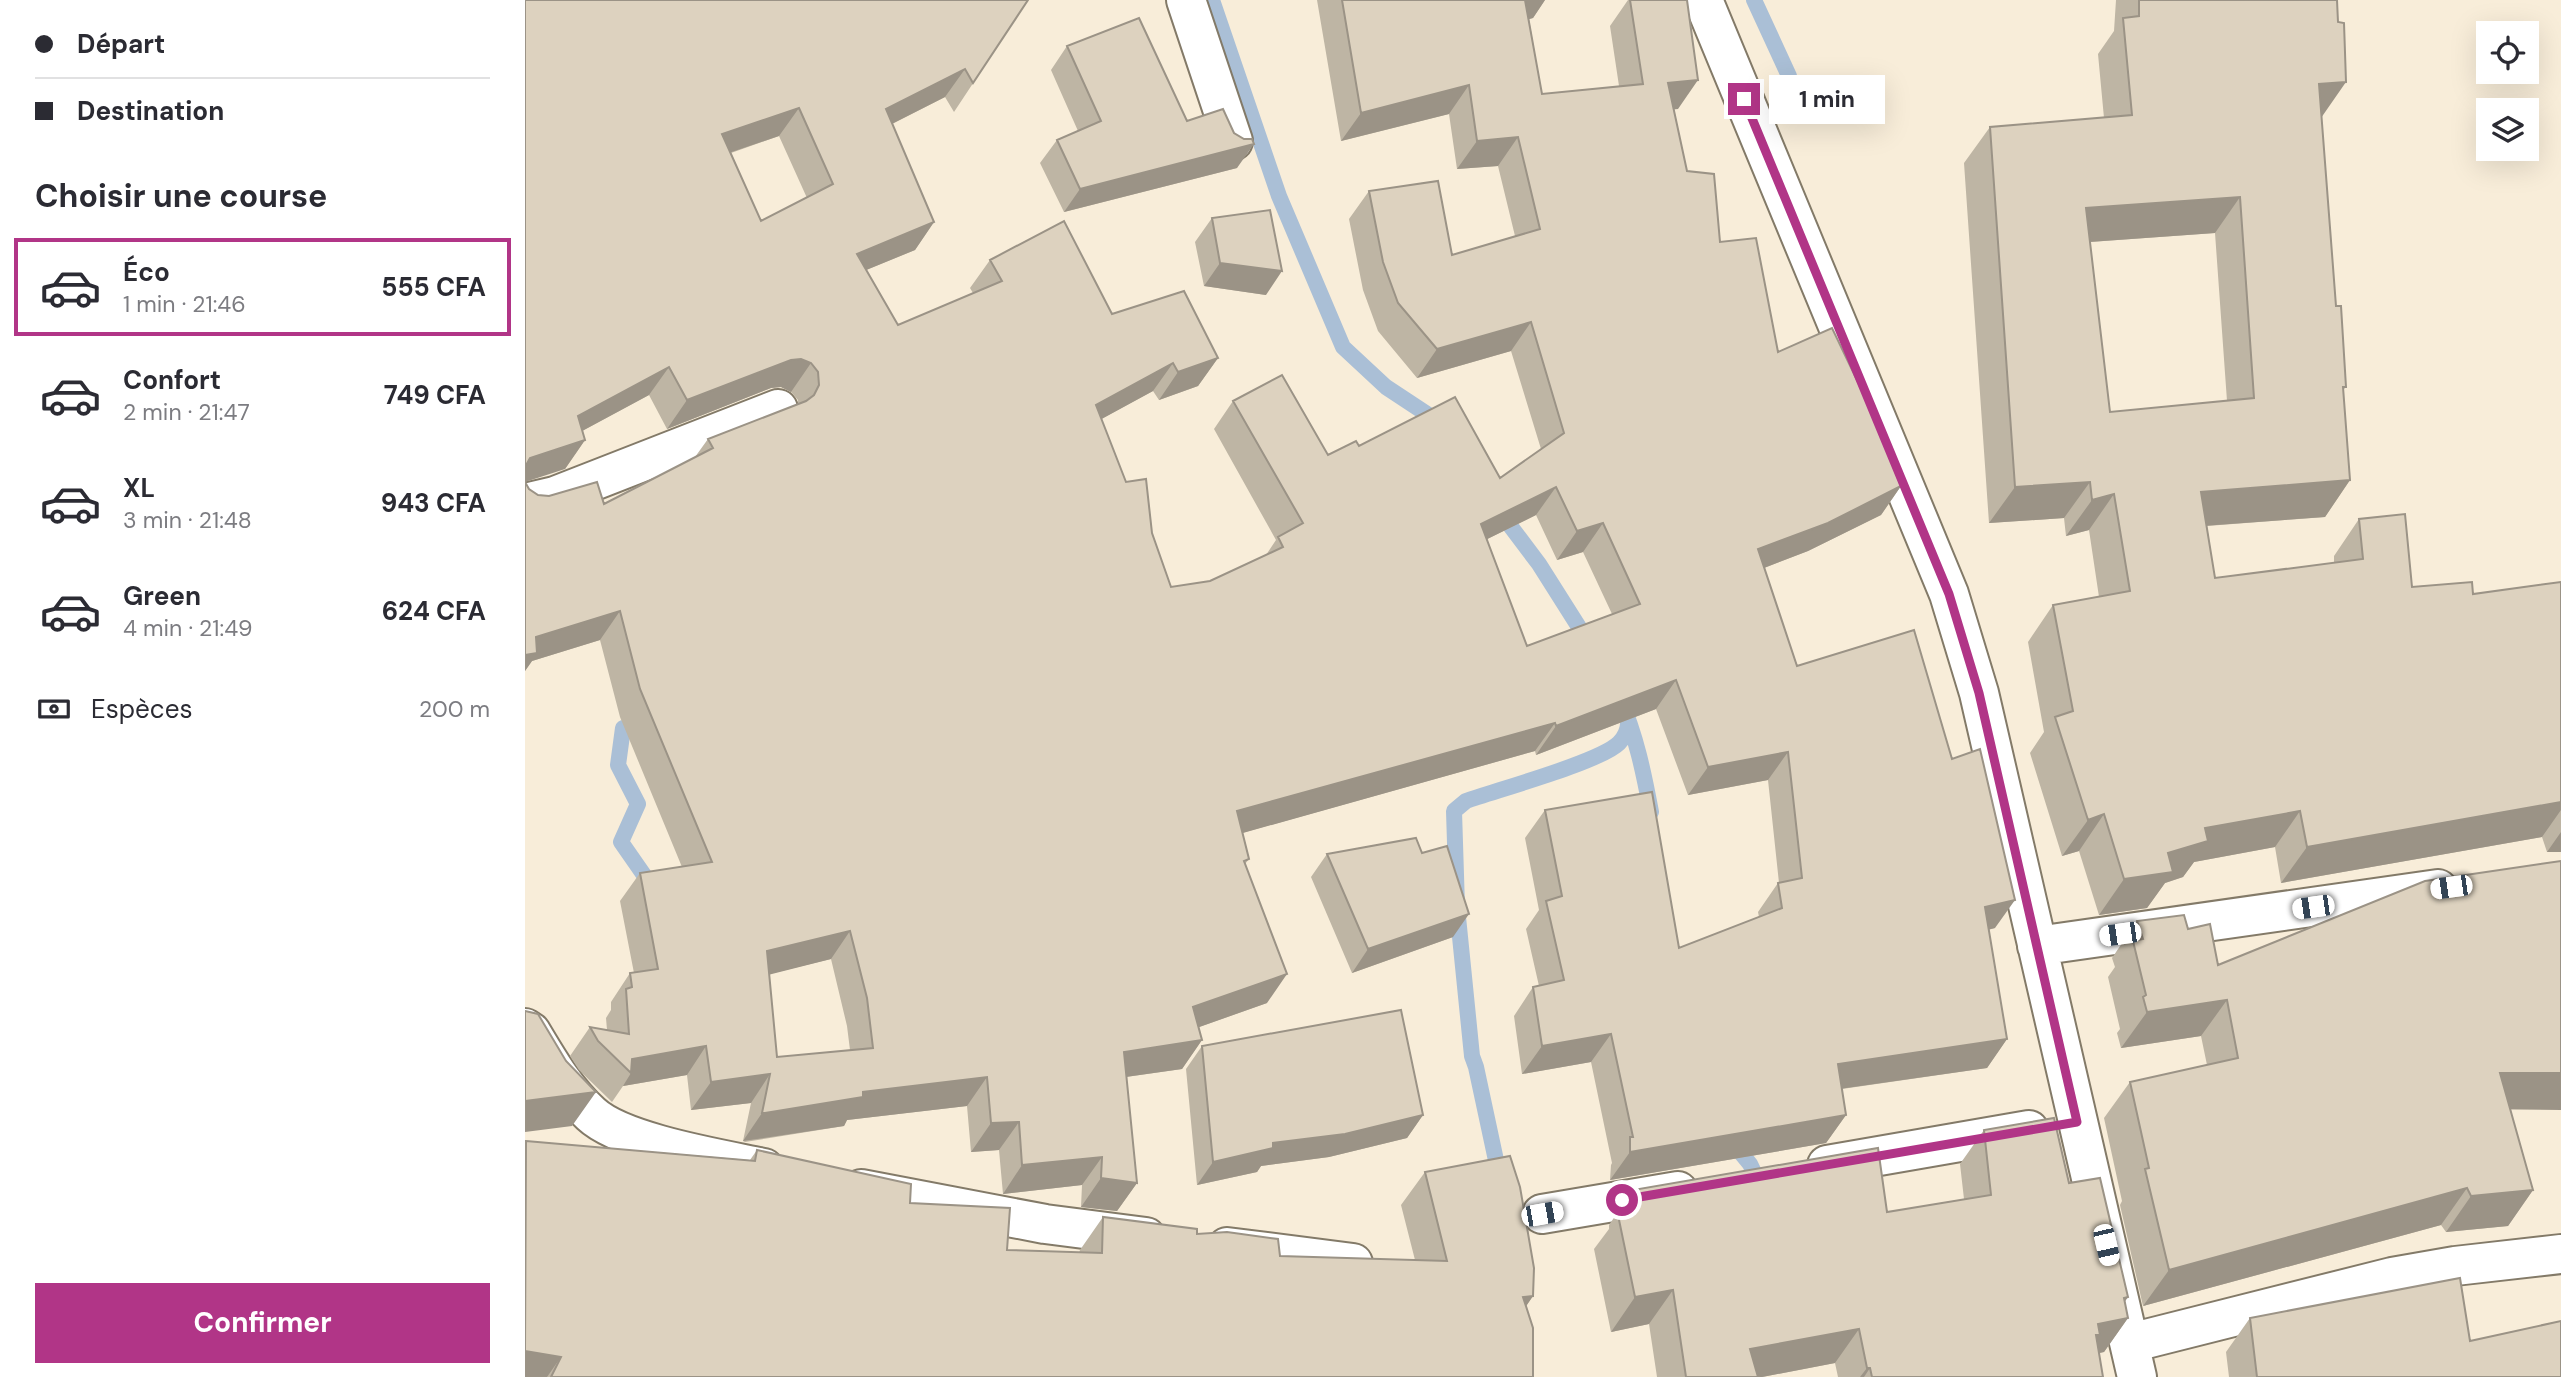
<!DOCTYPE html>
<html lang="fr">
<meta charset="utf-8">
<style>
:root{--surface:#fff;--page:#f2f2f3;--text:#2b2b33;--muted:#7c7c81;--line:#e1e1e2;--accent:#b13587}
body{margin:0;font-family:"DM Sans",sans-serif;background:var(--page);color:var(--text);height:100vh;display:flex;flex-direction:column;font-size:26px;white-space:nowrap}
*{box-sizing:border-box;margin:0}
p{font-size:23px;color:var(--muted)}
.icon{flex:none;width:38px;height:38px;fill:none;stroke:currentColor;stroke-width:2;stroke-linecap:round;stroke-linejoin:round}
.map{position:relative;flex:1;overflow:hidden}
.details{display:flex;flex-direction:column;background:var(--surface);width:525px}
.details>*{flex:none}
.top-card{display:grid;align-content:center;height:154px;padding:0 35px;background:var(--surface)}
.tools{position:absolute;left:1951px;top:21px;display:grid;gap:14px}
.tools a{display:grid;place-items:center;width:63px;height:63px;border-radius:0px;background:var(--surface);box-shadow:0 7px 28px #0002;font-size:35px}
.end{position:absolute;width:32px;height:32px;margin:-16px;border:9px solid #b13587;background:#fff;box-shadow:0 0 0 4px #fff}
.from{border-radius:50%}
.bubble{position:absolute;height:49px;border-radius:0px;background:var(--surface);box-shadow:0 7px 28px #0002;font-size:23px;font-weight:700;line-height:49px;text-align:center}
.car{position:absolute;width:21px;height:42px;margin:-21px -10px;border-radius:9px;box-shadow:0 0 5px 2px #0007;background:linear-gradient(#fff 24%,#345 0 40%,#fff 0 76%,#345 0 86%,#fff 0)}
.top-card b{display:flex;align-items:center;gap:24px;height:66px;font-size:26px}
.top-card b+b{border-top:2px solid var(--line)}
.top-card i{width:18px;height:18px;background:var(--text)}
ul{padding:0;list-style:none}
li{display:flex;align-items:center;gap:21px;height:98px;margin:0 14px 10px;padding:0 21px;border:4px solid transparent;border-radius:0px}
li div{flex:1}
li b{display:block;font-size:26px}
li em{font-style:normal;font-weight:700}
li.current{border-color:var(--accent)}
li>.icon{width:63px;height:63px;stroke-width:1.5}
h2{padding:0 35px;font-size:32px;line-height:84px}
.pay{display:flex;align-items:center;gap:18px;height:77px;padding:0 35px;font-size:26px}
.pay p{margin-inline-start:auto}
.action{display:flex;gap:14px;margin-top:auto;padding:14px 35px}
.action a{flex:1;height:80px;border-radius:0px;background:var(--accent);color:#fff;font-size:28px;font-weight:700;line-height:80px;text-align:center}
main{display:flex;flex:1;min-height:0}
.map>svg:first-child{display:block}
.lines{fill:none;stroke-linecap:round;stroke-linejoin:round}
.stream{stroke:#aabfd6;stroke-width:16}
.minor-casing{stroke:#837a68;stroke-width:42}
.minor{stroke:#fff;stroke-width:38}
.wall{fill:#beb5a4;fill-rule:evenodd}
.shaded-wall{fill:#9b9386}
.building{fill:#ddd2bf;stroke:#9b9386;stroke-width:2;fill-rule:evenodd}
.route{stroke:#b13587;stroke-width:9}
</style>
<main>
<section class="details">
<div class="top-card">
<b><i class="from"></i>Départ</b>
<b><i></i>Destination</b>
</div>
<h2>Choisir une course</h2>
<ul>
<li class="current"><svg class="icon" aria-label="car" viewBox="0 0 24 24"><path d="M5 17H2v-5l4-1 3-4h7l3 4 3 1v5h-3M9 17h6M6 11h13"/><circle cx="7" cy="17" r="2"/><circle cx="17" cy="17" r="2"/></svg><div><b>Éco</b><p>1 min · 21:46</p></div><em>555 CFA</em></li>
<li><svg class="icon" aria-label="car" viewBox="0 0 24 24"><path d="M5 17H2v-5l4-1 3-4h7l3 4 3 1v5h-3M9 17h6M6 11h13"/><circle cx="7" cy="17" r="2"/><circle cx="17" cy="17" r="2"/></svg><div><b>Confort</b><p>2 min · 21:47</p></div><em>749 CFA</em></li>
<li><svg class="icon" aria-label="car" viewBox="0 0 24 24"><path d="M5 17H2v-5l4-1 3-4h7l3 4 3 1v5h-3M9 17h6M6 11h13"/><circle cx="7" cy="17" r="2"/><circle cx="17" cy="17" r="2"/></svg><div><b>XL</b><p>3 min · 21:48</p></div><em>943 CFA</em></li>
<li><svg class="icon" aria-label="car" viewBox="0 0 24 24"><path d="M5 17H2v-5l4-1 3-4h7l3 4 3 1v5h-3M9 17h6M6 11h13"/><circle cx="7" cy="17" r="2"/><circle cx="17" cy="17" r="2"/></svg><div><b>Green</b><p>4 min · 21:49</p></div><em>624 CFA</em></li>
</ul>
<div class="pay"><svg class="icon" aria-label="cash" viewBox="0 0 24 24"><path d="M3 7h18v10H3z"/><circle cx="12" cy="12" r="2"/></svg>Espèces<p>200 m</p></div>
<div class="action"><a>Confirmer</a></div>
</section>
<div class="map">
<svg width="2036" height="1377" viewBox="0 0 2036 1377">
<rect width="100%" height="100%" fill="#f8edd9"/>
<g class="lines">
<path class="stream" d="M 687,0 L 754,196 L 818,347 L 861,387 L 911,420 L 913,424
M 1229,0 L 1264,76
M 974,511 L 1014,564 L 1064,643
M 1095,699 C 1111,735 1119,774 1126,812
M 98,728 L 93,765 L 113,804 L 96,842 L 128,888
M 1207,1142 L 1225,1164 L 1236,1187
M 975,1179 L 951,1067 L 947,1056 L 932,907 L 929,811 L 941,801 C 972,790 1075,762 1094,743 C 1101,736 1104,728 1103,718"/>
<g class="minor-casing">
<path id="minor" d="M 661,0 L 708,141
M 1178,0 L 1424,594 L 1454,693 L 1612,1377
M 0,503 L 30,496 L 253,409
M 1512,946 L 1913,889
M 0,1028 L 6,1032 C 24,1062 40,1090 66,1114 C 97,1143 196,1159 239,1168
M 1302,1165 L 1504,1130
M 336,1189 L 520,1224 L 621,1237
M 1017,1214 L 1153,1191
M 702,1247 L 828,1263
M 1605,1343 L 1867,1277 L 1930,1266 L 2036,1254"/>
</g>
<use href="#minor" class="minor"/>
</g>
<path class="wall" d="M 0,0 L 503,0 L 429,112 L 420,97 L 367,124 L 409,222 L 390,250 L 341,270 L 373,325 L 448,293 L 445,288 L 465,260 L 587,314 L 693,358 L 673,386 L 634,400 L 628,391 L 576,419 L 601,482 L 627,533 L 646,587 L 685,581 L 741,555 L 751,540 L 689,429 L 708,401 L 803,455 L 834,446 L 975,478 L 1016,449 L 986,351 L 892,378 L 853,331 L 838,290 L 824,219 L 844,191 L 927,255 L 990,236 L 973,166 L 932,169 L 924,114 L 816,141 L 792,0 L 1020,0 L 1008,18 L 1004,19 L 1017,94 L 1094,86 L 1085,26 L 1103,0 L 1105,0 L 1153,109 L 1149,109 L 1162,171 L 1195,242 L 1253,352 L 1376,486 L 1356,515 L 1283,551 L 1239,568 L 1272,666 L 1470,928 L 1463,930 L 1482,1039 L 1462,1068 L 1317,1089 L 1321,1115 L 1301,1143 L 1085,1180 L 1086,1165 L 1087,1163 L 1066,1062 L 997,1074 L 989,1016 L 1008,987 L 1014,986 L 1001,929 L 1014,910 L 1000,838 L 1020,810 L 1154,948 L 1234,917 L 1233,912 L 1253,883 L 1254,883 L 1243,780 L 1163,795 L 1131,709 L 1011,755 L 1010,751 L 717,833 L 724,859 L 720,864 L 742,1003 L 674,1027 L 677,1040 L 657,1069 L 601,1077 L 612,1183 L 592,1211 L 556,1207 L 557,1185 L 478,1194 L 474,1150 L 446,1152 L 442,1106 L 322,1120 L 319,1126 L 220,1142 L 218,1141 L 226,1103 L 166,1110 L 162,1075 L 98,1086 L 87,1102 L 54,1070 L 45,1056 L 65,1027 L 82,1030 L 81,1018 L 86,1010 L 86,1002 L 105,973 L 109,973 L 95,901 L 115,873 L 157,867 L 95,717 L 75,640 L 7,661 L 0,671 L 0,482 L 4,489 L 13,495 L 79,504 L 170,457 L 183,439 L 273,404 L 273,400 L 266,392 L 256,387 L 246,388 L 142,429 L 124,395 L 57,431 L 60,440 L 40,469 ZM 254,136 L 282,198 L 236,221 L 206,153 ZM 1011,515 L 1032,560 L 1058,552 L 1087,614 L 1002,646 L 962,539 ZM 306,959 L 322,1026 L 325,1050 L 252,1057 L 244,974 Z
M 1591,0 L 1812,0 L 1796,117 L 1811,306 L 1821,387 L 1818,390 L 1825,480 L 1800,517 L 1682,526 L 1690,578 L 1809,563 L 1809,556 L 1834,519 L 1887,587 L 1948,594 L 2036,582 L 2036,852 L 2022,852 L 2017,837 L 1756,883 L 1750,847 L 1669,862 L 1658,877 L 1640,883 L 1622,908 L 1574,915 L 1554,851 L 1537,856 L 1505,753 L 1519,732 L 1503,642 L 1528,605 L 1574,597 L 1564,530 L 1541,536 L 1539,518 L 1464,523 L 1439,163 L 1465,127 L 1579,118 L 1573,54 L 1589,31 ZM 1690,233 L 1702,401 L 1585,412 L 1565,242 Z
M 542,46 L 662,121 L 709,133 L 719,139 L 712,168 L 539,212 L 515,163 L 532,140 L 553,131 L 526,70 Z
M 687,218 L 741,295 L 679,286 L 670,242 Z
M 802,854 L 928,937 L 827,973 L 786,877 Z
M 1612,921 L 1663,929 L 1693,965 L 1985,1110 L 2008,1190 L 1983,1226 L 1921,1232 L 1916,1225 L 1618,1306 L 1595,1205 L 1597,1201 L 1579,1118 L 1605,1082 L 1682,1065 L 1676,1036 L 1596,1048 L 1592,1033 L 1595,1029 L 1583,977 L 1590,967 L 1587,958 Z
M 677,1046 L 898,1115 L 882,1138 L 804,1157 L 736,1166 L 732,1172 L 672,1185 L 661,1069 Z
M 1459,1130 L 1544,1183 L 1603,1297 L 1600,1301 L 1603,1318 L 1579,1352 L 1574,1353 L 1578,1377 L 1313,1377 L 1310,1363 L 1237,1377 L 1132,1377 L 1124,1324 L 1086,1332 L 1069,1249 L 1084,1229 L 1084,1225 L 1108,1190 L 1362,1212 L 1439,1199 L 1435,1164 Z
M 1,1141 L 225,1160 L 232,1150 L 385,1203 L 482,1250 L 554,1253 L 555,1250 L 578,1217 L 672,1234 L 755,1256 L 890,1260 L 876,1205 L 900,1172 L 1008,1296 L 1001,1306 L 1008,1377 L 0,1377 L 0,1142 Z
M 1725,1318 L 1945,1341 L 2036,1377 L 1704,1377 L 1701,1352 Z"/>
<path class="shaded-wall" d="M 999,0 L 1020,0 L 1008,18 L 980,26 Z
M 440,69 L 420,97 L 341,137 L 361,109 Z
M 1173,80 L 1153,109 L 1123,112 L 1143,83 Z
M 1821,82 L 1796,118 L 1794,84 Z
M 944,85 L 924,114 L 816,141 L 836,113 Z
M 274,108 L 254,136 L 177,162 L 197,134 Z
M 993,137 L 973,166 L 932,169 L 952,141 Z
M 729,144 L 712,168 L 539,212 L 555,189 Z
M 1715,197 L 1690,233 L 1536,244 L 1561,208 Z
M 409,222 L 390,250 L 312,282 L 332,254 Z
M 695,263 L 757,271 L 741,295 L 679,286 Z
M 1006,322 L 986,351 L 892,378 L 912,349 Z
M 693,358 L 673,386 L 634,400 L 653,372 Z
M 276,359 L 286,363 L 266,392 L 256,387 L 246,388 L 142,429 L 162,400 L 266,360 Z
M 648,363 L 628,391 L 551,433 L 571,405 Z
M 144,367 L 124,395 L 33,444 L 53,416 Z
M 60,440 L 40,469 L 0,482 L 0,466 L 5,458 Z
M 1825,480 L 1800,517 L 1650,528 L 1676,492 Z
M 1565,482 L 1539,518 L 1464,523 L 1490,487 Z
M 1376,486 L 1356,515 L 1283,551 L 1213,578 L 1233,549 Z
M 1031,487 L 1011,515 L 936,552 L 956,524 Z
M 1589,494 L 1564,530 L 1541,536 L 1567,500 Z
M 1078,523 L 1058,552 L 1032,560 L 1052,531 Z
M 95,611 L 75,640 L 7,661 L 0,671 L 0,653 L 11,637 Z
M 1151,680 L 1131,709 L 1011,755 L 1031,726 Z
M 1030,723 L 1010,751 L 693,840 L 712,811 Z
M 1263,752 L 1243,780 L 1163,795 L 1183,767 Z
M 2036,802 L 2036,810 L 2017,837 L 1756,883 L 1782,847 Z
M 1775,811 L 1750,847 L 1669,862 L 1658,877 L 1640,883 L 1622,908 L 1574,915 L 1599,879 L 1643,853 L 1680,828 Z
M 1579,814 L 1554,851 L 1537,856 L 1563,820 Z
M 2036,832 L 2036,852 L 2022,852 Z
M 1490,900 L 1470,928 L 1440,935 L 1460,907 Z
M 944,914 L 928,937 L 827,973 L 843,949 Z
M 325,931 L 306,959 L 223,980 L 242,951 Z
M 762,974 L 742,1003 L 649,1036 L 668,1007 Z
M 1702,1000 L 1676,1036 L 1596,1048 L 1622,1012 Z
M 1086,1034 L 1066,1062 L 997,1074 L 1017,1046 Z
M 1482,1039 L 1462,1068 L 1293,1092 L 1313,1064 Z
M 677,1040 L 657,1069 L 579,1080 L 599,1052 Z
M 181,1046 L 162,1075 L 98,1086 L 106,1073 L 107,1059 Z
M 1975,1073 L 2036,1073 L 2036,1110 L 1950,1109 Z
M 245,1074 L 226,1103 L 166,1110 L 186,1082 Z
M 462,1077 L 442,1106 L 322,1120 L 319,1126 L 218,1141 L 237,1113 L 338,1092 Z
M 71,1092 L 47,1126 L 0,1132 L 0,1101 Z
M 898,1115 L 882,1138 L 804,1157 L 736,1166 L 732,1172 L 672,1185 L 688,1162 L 748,1143 Z
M 1321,1115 L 1301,1143 L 1085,1180 L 1105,1152 Z
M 494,1122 L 474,1150 L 446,1152 L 466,1123 Z
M 577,1157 L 557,1185 L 478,1194 L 497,1165 Z
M 576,1178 L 612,1183 L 592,1211 L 556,1207 Z
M 1942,1188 L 1916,1225 L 1618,1306 L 1644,1270 Z
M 2008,1190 L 1983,1226 L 1921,1232 L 1946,1196 Z
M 1148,1290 L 1124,1324 L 1086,1332 L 1110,1297 Z
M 1008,1296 L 985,1330 L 998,1297 Z
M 1603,1297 L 1586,1321 L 1603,1318 L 1579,1352 L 1560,1356 L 1573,1324 L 1599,1298 Z
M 1334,1329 L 1310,1363 L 1237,1377 L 1205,1377 L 1225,1349 Z
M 0,1351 L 36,1357 L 22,1377 L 0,1377 Z
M 1342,1368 L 1345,1368 L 1339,1377 L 1335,1377 Z"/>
<path class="building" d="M 0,0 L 503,0 L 448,83 L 440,69 L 361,109 L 409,222 L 332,254 L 373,325 L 477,281 L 465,260 L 539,221 L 587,314 L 659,291 L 693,358 L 653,372 L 648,363 L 571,405 L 601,482 L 621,479 L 627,533 L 646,587 L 685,581 L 758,547 L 753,537 L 778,523 L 708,401 L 757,375 L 803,455 L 831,441 L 834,446 L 930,397 L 975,478 L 1039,433 L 1006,322 L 912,349 L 873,303 L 858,262 L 844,191 L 913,181 L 927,255 L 1015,229 L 993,137 L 952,141 L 944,85 L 836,113 L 817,0 L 1000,0 L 1017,94 L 1118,84 L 1105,0 L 1162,0 L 1173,80 L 1143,83 L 1162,171 L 1189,174 L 1195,242 L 1231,238 L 1253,352 L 1307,328 L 1342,401 L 1376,486 L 1303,523 L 1233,549 L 1272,666 L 1389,630 L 1427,759 L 1455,749 L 1490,900 L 1460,907 L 1482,1039 L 1313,1064 L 1321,1115 L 1105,1152 L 1105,1137 L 1108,1137 L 1086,1034 L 1017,1046 L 1008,987 L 1039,980 L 1021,901 L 1037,896 L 1020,810 L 1127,792 L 1154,948 L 1257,908 L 1253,883 L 1277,878 L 1263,752 L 1183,767 L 1151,680 L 1031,726 L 1030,723 L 712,811 L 724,859 L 719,861 L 762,974 L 668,1007 L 677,1040 L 599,1052 L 612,1183 L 576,1178 L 577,1157 L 497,1165 L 494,1122 L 466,1123 L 462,1077 L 338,1092 L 338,1097 L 240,1113 L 237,1113 L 245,1074 L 186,1082 L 181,1046 L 107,1059 L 106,1073 L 73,1041 L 65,1027 L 104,1034 L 101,989 L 107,987 L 105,973 L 133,969 L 115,873 L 187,862 L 115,689 L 95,611 L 11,637 L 12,653 L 0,655 L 0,482 L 4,489 L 13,495 L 24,496 L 72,482 L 79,504 L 188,448 L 183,439 L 281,401 L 289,395 L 294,385 L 293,372 L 286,363 L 276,359 L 266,360 L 162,400 L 144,367 L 53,416 L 60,440 L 5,458 L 0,467 ZM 274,108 L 308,184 L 236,221 L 197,134 ZM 1031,487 L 1052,531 L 1078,523 L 1115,604 L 1002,646 L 956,524 ZM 325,931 L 342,998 L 348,1048 L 252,1057 L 242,951 Z
M 1614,0 L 1812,0 L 1813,22 L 1819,23 L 1821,82 L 1794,84 L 1811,306 L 1816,306 L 1821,387 L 1818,387 L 1825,480 L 1676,492 L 1690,578 L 1838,559 L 1834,519 L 1880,514 L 1887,587 L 1947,582 L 1948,594 L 2036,582 L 2036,802 L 1782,847 L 1775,811 L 1680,828 L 1683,841 L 1643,853 L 1648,872 L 1599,879 L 1579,814 L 1563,820 L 1530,717 L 1548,711 L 1528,605 L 1605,591 L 1589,494 L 1567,500 L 1565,482 L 1490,487 L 1465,127 L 1607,115 L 1598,18 L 1614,16 ZM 1715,197 L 1729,398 L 1585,412 L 1561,208 Z
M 614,18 L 662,121 L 698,109 L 709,133 L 719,139 L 727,139 L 729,144 L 555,189 L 532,140 L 576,121 L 542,46 Z
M 745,210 L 757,271 L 695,263 L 687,218 Z
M 891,838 L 897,853 L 922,846 L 944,914 L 843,949 L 802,854 Z
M 2036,861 L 2036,1073 L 1975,1073 L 2008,1190 L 1946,1196 L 1942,1188 L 1644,1270 L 1620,1169 L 1624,1168 L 1605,1082 L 1713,1058 L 1702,1000 L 1622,1012 L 1618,997 L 1621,995 L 1608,941 L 1618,939 L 1612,921 L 1659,915 L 1663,929 L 1685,924 L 1693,965 L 1900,881 Z
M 876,1010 L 898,1115 L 820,1134 L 748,1143 L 748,1148 L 688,1162 L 677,1046 Z
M 0,1011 L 13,1014 L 41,1061 L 71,1092 L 0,1101 Z
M 1529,1118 L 1544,1183 L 1575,1178 L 1603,1297 L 1599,1298 L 1603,1318 L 1573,1324 L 1575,1335 L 1571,1335 L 1578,1377 L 1347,1377 L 1345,1368 L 1342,1368 L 1334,1329 L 1225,1349 L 1233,1377 L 1161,1377 L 1148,1290 L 1110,1297 L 1093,1215 L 1107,1212 L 1108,1190 L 1353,1148 L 1362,1212 L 1466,1195 L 1459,1130 Z
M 1,1141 L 230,1161 L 232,1150 L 386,1184 L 385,1203 L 485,1208 L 482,1250 L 577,1253 L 578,1217 L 672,1229 L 672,1234 L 702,1232 L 753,1239 L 755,1256 L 922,1261 L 900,1172 L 985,1156 L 995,1187 L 1009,1268 L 1008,1296 L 998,1297 L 1008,1328 L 1008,1377 L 26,1377 L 36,1357 L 0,1351 Z
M 1935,1278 L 1945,1341 L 2036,1321 L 2036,1377 L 1732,1377 L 1725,1318 Z"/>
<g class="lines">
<path class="route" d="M 1097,1200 L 1552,1122 L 1454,693 L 1424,594 L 1219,99"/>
</g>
</svg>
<div class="tools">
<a><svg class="icon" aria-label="locate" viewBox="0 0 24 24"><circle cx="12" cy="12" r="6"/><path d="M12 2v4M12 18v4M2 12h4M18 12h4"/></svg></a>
<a><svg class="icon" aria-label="layers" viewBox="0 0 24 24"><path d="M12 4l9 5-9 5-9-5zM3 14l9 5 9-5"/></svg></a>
</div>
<i class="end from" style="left:1097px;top:1200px"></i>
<i class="end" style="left:1219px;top:99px"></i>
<div class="bubble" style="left:1244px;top:75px;width:116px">1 min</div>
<i class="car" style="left:1926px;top:887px;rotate:262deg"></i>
<i class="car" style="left:1788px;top:907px;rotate:262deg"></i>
<i class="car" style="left:1595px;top:934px;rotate:262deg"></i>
<i class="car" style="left:1017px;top:1214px;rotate:80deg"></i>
<i class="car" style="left:1581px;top:1245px;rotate:167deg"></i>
</div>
</main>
